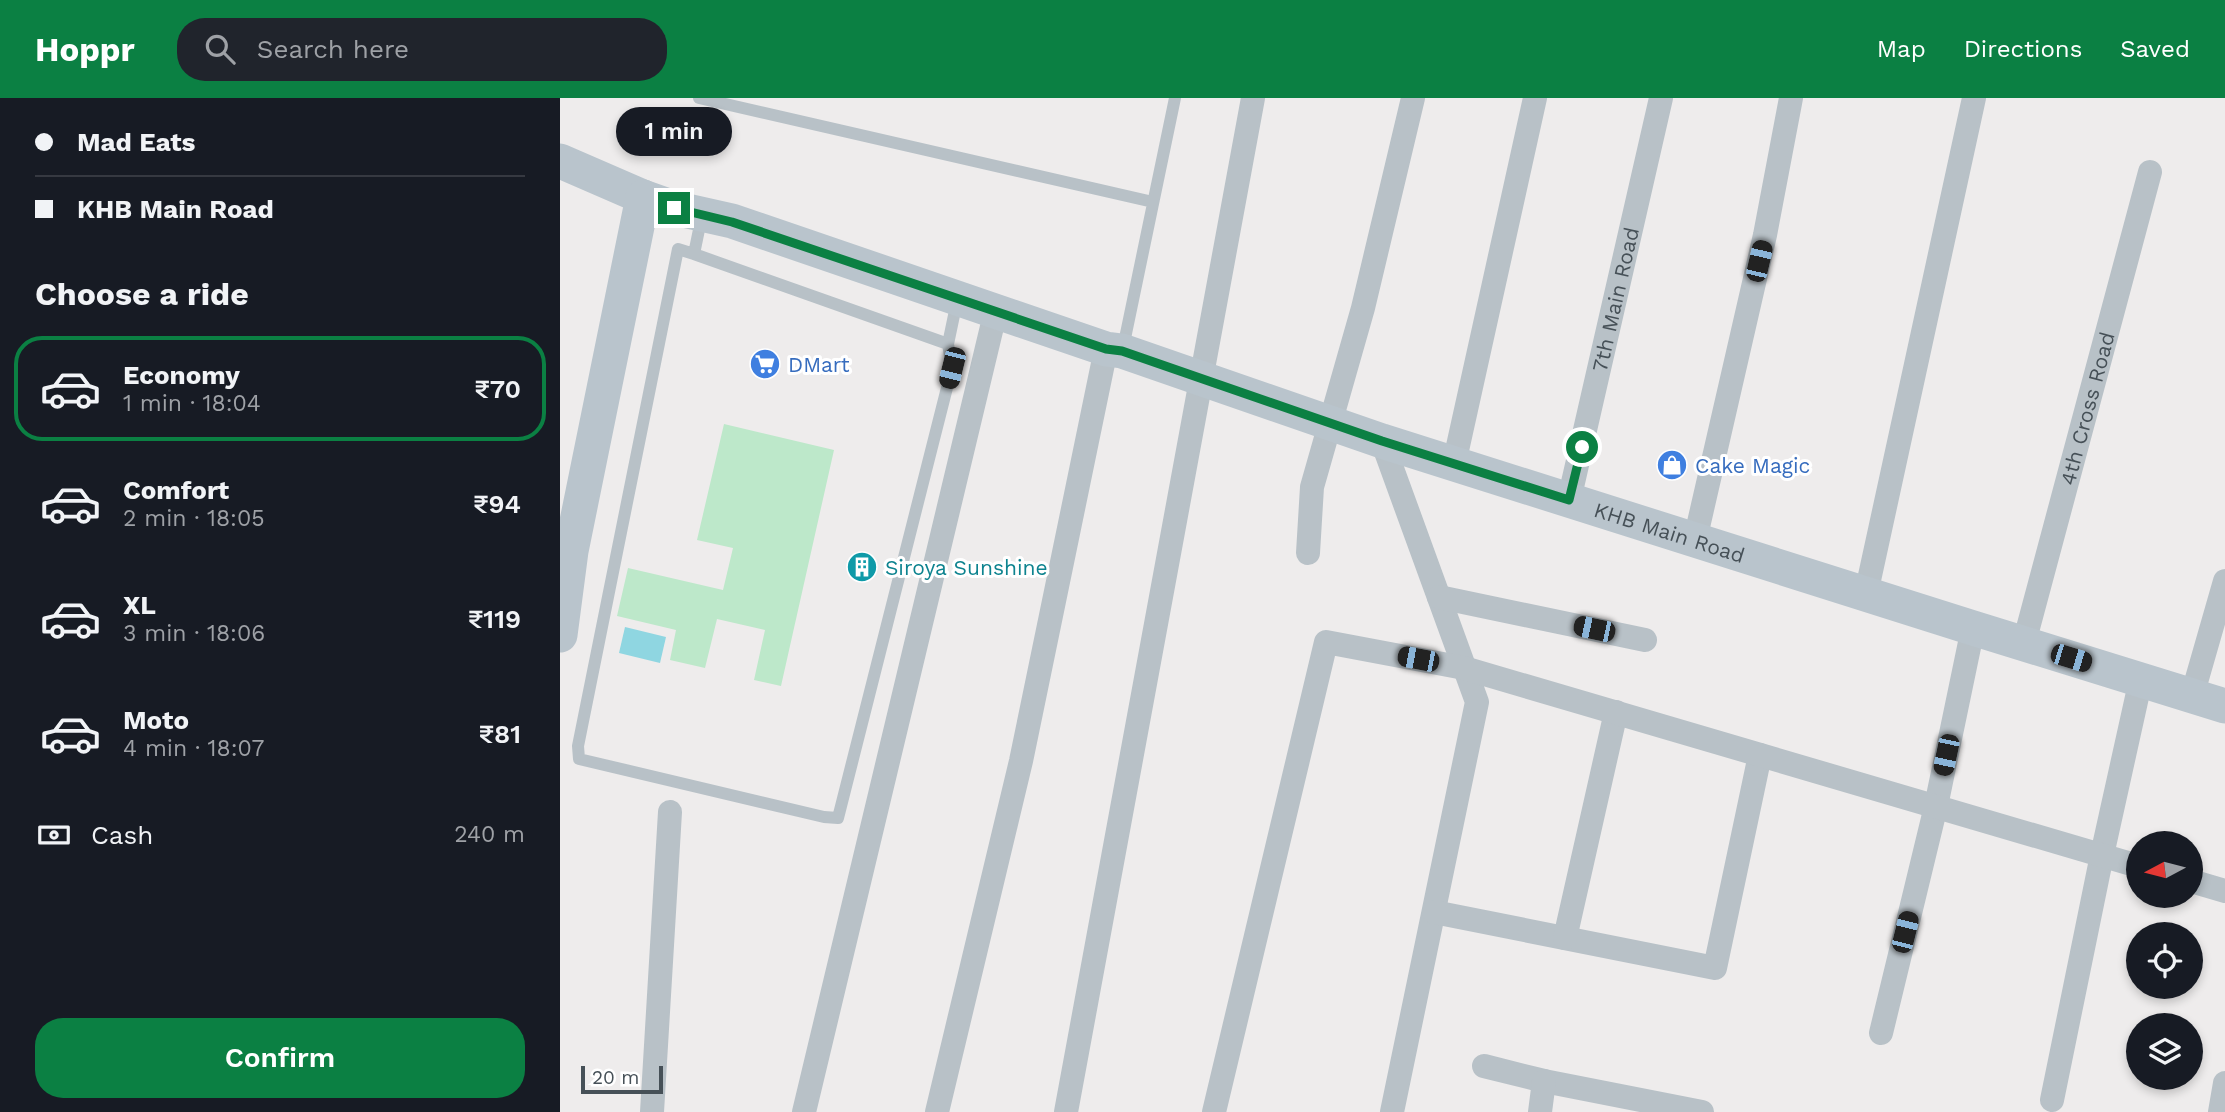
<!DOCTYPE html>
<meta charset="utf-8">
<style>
:root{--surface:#171b24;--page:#20242c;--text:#f1f3f6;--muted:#9ea1a6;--line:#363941;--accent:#0b8043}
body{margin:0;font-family:"Work Sans",sans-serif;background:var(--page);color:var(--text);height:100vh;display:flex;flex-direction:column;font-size:26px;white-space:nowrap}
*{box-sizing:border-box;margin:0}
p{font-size:23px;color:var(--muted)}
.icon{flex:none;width:38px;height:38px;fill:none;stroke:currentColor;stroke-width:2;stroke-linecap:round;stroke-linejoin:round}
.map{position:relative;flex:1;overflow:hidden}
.sheet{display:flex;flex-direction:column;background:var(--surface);width:560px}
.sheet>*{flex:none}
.hud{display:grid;align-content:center;height:154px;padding:0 35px;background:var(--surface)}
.needle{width:46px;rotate:263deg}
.controls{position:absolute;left:1566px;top:733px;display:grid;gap:14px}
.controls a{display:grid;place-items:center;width:77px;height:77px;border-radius:50%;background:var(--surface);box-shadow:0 4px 10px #0003;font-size:35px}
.scale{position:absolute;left:21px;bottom:18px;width:82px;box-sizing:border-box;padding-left:7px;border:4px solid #465057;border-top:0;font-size:19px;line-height:24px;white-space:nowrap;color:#465057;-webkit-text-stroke:5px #fff;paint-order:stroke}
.end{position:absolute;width:32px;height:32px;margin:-16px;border:9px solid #0b8043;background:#fff;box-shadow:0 0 0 4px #fff}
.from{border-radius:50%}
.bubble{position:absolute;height:49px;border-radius:24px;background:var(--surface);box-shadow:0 4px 10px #0003;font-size:23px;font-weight:600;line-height:49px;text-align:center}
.car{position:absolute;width:21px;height:42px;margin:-21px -10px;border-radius:9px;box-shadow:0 0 5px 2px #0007;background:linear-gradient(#222 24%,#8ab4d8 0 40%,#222 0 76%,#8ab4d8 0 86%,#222 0)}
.hud b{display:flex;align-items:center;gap:24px;height:66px;font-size:26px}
.hud b+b{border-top:2px solid var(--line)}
.hud i{width:18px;height:18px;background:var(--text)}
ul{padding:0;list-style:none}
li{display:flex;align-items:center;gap:21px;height:105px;margin:0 14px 10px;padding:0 21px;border:4px solid transparent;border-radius:28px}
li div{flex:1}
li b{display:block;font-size:26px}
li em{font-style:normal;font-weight:600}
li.active{border-color:var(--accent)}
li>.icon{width:63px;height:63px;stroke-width:1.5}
h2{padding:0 35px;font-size:32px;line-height:84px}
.pay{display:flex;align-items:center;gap:18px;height:77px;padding:0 35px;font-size:26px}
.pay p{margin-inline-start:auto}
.button{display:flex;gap:14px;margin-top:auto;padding:14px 35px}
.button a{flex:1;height:80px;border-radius:28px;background:var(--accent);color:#fff;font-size:28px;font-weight:600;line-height:80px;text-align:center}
header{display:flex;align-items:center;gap:42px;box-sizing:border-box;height:98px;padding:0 35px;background:var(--accent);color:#fff}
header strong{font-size:33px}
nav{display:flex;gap:38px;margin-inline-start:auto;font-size:24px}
.search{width:490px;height:63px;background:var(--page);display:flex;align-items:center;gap:18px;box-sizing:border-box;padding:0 24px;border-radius:28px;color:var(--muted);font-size:26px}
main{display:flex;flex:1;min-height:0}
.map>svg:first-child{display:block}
.green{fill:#bde8ca}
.water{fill:#8fd6e1}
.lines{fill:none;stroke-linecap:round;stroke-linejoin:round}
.lane{stroke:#b8c1c7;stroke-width:12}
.street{stroke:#b8c1c7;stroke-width:24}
.secondary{stroke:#b9c4cc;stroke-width:35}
.route{stroke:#0b8043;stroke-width:9}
.labels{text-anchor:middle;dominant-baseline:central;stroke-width:6;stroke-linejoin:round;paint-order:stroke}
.street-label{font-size:21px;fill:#465057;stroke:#fff}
.shop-label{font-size:21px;fill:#366cbe;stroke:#fff;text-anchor:start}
.culture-label{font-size:21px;fill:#0d838f;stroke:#fff;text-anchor:start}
</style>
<header>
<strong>Hoppr</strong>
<div class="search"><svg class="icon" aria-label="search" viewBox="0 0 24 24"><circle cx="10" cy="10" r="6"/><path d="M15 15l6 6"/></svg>Search here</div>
<nav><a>Map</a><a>Directions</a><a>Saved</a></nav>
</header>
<main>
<section class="sheet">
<div class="hud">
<b><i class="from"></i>Mad Eats</b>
<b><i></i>KHB Main Road</b>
</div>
<h2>Choose a ride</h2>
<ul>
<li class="active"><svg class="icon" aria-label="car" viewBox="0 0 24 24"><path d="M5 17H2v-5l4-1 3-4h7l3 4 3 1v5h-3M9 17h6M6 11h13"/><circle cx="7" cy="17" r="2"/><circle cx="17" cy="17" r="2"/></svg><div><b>Economy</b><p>1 min · 18:04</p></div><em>₹70</em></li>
<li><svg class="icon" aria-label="car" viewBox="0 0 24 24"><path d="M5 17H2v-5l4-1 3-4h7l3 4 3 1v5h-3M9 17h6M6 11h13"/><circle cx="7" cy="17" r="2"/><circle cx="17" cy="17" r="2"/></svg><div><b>Comfort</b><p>2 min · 18:05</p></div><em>₹94</em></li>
<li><svg class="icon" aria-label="car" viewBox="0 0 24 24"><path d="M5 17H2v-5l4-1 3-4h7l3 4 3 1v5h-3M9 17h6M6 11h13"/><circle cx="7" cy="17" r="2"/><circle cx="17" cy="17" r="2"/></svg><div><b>XL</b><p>3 min · 18:06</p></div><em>₹119</em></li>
<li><svg class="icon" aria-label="car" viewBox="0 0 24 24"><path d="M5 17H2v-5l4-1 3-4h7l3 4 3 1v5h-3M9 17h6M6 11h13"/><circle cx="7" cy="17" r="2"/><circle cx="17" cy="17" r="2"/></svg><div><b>Moto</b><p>4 min · 18:07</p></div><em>₹81</em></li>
</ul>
<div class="pay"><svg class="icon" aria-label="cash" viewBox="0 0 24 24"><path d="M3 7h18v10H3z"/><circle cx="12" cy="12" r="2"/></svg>Cash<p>240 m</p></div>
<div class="button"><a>Confirm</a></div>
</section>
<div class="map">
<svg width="1665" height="1014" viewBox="0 0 1665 1014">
<rect width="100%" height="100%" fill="#eeecec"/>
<path class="green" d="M 164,326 L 274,352 L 221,588 L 194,582 L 205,532 L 157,521 L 145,570 L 110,562 L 116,532 L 57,518 L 68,470 L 163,492 L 173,450 L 137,442 Z"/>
<path class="water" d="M 65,529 L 106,539 L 100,565 L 59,555 Z"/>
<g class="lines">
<path class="lane" d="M 139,0 L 593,104
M 142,117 L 134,156 L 118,151 L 18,648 L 19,661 L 264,719 L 278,720 L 392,270 L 388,246 L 397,203
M 134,156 L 388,246
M 563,250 L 615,0"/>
<g class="street">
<path d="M 822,343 L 917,604 L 832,1014"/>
<path d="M 894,366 L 975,0"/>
<path id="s1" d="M 1009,402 L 1101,0"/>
<path d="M 1135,442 L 1205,137 L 1231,0"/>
<path d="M 748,455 L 752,389 L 803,210 L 853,0"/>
<path d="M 1306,496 L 1414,0"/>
<path d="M 879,499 L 1085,542"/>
<path id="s2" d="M 1464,545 L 1590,74"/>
<path d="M 1632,598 L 1665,483"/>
<path d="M 1631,783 L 1665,793"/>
<path d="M 874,814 L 1155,870 L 1200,657"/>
<path d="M 1005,840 L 1056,614"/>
<path d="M 1321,935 L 1376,708 L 1413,530"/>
<path d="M 924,968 L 984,983 L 1142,1014"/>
<path d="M 1492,1002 L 1542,757 L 1581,581"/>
<path d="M 92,1014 L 110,714"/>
<path d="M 244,1014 L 436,212"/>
<path d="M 377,1014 L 461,663 L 546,251"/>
<path d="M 506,1014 L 693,0"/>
<path d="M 654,1014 L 766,544 L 904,570 L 1578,768"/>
<path d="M 980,1014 L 984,983"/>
<path d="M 1660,1014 L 1665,985"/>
</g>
<g class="secondary">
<path id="s3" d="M 0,63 L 83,99 L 114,110 L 172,123 L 546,251 L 562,253 L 822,343 L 1413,530 L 1665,608"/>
<path d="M 0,537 L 11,453 L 83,99"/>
</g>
</g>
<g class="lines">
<path class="route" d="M 114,110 L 172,124 L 546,251 L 562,253 L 822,343 L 1009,402 L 1022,349"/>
</g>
<defs>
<g id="supermarket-disc" transform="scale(1.575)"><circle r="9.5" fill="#3f7fe0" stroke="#fff"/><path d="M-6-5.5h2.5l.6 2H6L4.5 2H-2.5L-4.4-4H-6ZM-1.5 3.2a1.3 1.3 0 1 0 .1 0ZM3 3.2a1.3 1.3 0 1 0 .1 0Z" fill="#fff"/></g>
<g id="shop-disc" transform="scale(1.575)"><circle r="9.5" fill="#3f7fe0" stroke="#fff"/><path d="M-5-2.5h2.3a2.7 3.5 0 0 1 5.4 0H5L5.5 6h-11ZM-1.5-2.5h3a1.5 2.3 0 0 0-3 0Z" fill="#fff"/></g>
<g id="building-disc" transform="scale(1.575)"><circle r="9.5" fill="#0f9aa8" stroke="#fff"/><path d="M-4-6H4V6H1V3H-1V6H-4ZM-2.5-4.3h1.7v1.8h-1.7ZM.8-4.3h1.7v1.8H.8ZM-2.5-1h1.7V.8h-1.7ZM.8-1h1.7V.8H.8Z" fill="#fff"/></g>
</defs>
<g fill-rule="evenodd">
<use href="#supermarket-disc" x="205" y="266"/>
<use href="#shop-disc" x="1112" y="367"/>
<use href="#building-disc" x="302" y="469"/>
</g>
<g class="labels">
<g class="street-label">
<text stroke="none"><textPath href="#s1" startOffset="206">7th Main Road</textPath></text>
<text stroke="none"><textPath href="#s2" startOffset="243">4th Cross Road</textPath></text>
<text stroke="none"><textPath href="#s3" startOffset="1171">KHB Main Road</textPath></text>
</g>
<g class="shop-label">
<text x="228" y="266">DMart</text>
<text x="1135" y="367">Cake Magic</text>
</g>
<g class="culture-label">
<text x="325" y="469">Siroya Sunshine</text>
</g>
</g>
</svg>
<div class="controls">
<a><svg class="needle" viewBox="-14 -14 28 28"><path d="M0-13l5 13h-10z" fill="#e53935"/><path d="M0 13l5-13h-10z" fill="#9ea1a6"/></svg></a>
<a><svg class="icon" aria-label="locate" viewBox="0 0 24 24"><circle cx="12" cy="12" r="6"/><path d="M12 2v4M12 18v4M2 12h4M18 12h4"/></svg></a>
<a><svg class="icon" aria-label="layers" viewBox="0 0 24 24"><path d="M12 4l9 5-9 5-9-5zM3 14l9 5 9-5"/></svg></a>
</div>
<div class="scale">20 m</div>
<i class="end from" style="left:1022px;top:349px"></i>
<i class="end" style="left:114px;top:110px"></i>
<div class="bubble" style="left:56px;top:9px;width:116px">1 min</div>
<i class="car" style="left:1199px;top:163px;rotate:13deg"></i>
<i class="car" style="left:392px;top:270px;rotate:194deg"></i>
<i class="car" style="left:1034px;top:531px;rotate:282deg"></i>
<i class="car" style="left:1511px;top:560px;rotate:107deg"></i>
<i class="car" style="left:858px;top:561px;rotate:281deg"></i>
<i class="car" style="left:1386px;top:657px;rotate:192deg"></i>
<i class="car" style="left:1345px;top:834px;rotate:14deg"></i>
</div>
</main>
